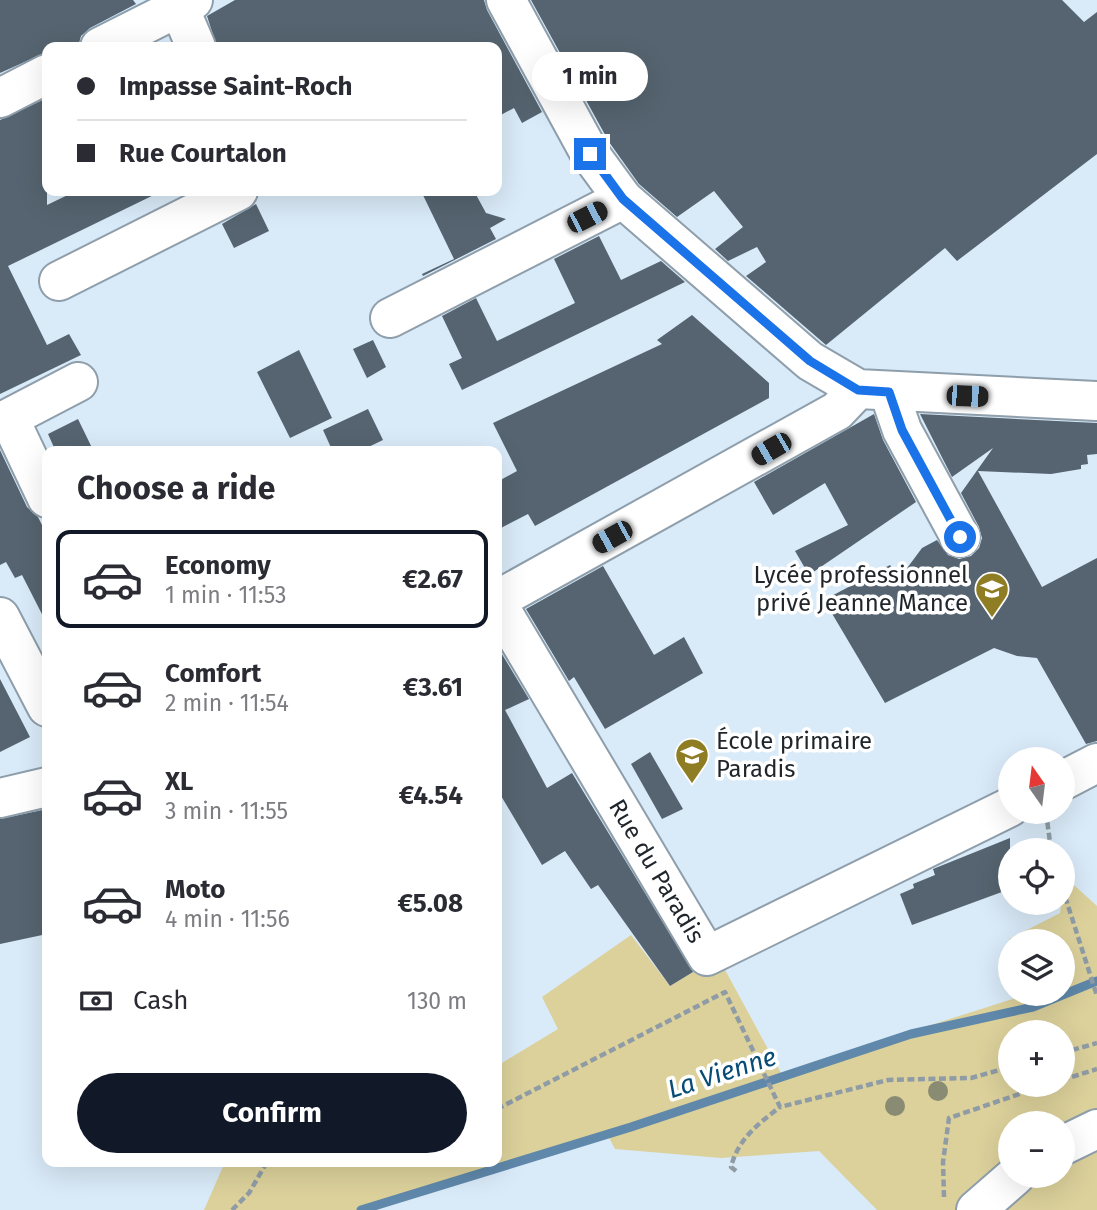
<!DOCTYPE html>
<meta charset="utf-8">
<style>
:root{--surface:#fff;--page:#f2f2f3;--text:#2b2b33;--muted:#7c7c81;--line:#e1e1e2;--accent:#111827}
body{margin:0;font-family:"Fira Sans",sans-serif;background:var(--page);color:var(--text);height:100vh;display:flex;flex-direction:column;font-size:26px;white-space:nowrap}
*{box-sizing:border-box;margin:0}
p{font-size:23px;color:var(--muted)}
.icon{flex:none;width:38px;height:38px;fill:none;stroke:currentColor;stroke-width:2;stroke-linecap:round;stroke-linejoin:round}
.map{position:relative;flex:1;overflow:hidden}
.panel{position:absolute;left:42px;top:446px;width:460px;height:721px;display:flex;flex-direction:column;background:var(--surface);border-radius:14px;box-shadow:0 7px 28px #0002}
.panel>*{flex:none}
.banner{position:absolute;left:42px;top:42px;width:460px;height:154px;border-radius:14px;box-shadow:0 7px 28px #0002;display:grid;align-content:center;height:154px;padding:0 35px;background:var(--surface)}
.needle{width:46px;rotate:346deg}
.tools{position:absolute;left:998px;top:747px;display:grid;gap:14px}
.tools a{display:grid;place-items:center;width:77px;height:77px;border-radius:50%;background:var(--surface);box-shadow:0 7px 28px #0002;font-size:35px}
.end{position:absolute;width:32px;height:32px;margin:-16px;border:9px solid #1a73e8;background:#fff;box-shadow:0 0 0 4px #fff}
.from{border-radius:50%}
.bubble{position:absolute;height:49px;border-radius:24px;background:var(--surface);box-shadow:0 7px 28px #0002;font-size:23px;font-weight:700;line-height:49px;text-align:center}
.car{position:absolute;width:21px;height:42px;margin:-21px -10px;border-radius:9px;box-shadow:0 0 5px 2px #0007;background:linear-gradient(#222 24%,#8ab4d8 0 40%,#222 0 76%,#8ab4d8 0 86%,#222 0)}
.banner b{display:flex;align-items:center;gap:24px;height:66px;font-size:26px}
.banner b+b{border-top:2px solid var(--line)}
.banner i{width:18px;height:18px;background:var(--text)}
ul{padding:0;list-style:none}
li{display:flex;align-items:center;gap:21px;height:98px;margin:0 14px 10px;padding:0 21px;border:4px solid transparent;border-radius:14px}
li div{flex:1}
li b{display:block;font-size:26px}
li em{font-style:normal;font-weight:700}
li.current{border-color:var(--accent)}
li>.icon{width:63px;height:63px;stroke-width:1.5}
h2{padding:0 35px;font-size:32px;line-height:84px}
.pay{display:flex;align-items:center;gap:18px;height:77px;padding:0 35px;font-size:26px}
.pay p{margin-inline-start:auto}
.primary-button{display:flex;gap:14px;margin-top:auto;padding:14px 35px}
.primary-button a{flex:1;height:80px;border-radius:42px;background:var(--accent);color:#fff;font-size:28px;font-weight:700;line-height:80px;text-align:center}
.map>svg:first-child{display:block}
.green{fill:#dcd19b;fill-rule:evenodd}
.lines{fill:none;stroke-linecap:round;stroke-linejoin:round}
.stream{stroke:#5f88aa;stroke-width:9}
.building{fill:#556470}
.minor-casing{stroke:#8e9eab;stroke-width:42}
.path{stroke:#8f9ca6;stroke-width:4.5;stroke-dasharray:7 3.5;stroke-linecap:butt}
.minor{stroke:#fff;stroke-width:38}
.tree{fill:#898b73}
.route{stroke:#1a73e8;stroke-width:9}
.labels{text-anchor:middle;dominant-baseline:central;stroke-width:7;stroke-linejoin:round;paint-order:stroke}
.poi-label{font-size:24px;fill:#1f252a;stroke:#fff;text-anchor:end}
.street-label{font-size:24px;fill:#1f252a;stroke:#fff}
.water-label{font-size:26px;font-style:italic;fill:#074b76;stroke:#fff}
</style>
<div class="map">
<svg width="1097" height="1210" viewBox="0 0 1097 1210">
<rect width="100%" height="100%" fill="#d9eaf8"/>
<path class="green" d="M 1065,877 L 1097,906 L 1097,1210 L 877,1210 L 819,1151 L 721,1158 L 615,1149 L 606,1132 L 361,1210 L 204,1210 L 225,1162 L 497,1162 L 497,1066 L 558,1029 L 542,997 L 631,935 L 670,986 L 701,967 L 724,968 L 781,1073 L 1028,994 L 1062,994 L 1062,942 L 1010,941 L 1009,939 L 1060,913 ZM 1010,1032 L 1062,1032 L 1062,1085 L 1010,1085 ZM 1010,1124 L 1062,1124 L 1062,1176 L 1010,1176 Z"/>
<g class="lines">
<path class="stream" d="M 361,1210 L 631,1127 L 911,1034 L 1033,1007 L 1097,981"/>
</g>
<path class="building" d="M 0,0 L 133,0 L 136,4 L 90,28 L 81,36 L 78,47 L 47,47 L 47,52 L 0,73 Z
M 235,0 L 484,0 L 487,10 L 542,112 L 522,123 L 514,108 L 497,117 L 497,47 L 217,47 L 207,16 Z
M 531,0 L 1062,0 L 1084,22 L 1097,12 L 1097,154 L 957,261 L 945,248 L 826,345 L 746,276 L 766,262 L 757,247 L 728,261 L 715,249 L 743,227 L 714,191 L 677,217 L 639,184 L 609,142 Z
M 47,98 L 47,205 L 76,191 L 162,191 L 8,266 L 47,345 L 69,334 L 81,355 L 0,394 L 0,120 Z
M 421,191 L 474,191 L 486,213 L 506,219 L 490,228 L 496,239 L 423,276 L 422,274 L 454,259 Z
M 256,204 L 269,231 L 234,248 L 222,224 Z
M 599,236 L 621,280 L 661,261 L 685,282 L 462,390 L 449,364 L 462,358 L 442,316 L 476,298 L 497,341 L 575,303 L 554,259 Z
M 692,315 L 769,383 L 769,398 L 535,526 L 528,514 L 497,530 L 497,482 L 517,471 L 493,423 L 662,344 L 657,340 Z
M 373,340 L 386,367 L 367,378 L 353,349 Z
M 299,350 L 332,418 L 290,438 L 257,372 Z
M 368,409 L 383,440 L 358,452 L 333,452 L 323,430 Z
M 874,414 L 883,440 L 916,502 L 809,575 L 795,551 L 848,525 L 825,483 L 773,515 L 754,482 Z
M 920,414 L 1097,423 L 1097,454 L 1087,455 L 1088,464 L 1081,465 L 1081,469 L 1051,474 L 978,471 L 1042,587 L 1097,558 L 1097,741 L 1086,744 L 1037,658 L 1017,656 L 994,648 L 885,703 L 824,600 L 890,565 L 899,579 L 922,548 L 937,540 L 948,555 L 959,559 L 971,556 L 979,548 L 982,538 L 979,527 L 961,493 L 993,448 L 952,477 Z
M 78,419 L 94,452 L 56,452 L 48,434 Z
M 0,450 L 27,507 L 38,517 L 47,535 L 47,624 L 22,575 L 15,578 L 6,562 L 0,565 Z
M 603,566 L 654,655 L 684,637 L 703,673 L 605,729 L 574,677 L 569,681 L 526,609 Z
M 497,646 L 529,699 L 505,710 L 547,788 L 572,773 L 693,972 L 670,986 L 598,885 L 591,889 L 565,851 L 542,865 L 497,789 Z
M 0,679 L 30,737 L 0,752 Z
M 650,752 L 683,809 L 662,819 L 631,764 Z
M 47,809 L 47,934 L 0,944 L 0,819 Z
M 1010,838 L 1010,889 L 912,925 L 900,894 L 914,888 L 913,884 L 935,875 L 933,869 Z"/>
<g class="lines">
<g class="minor-casing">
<g id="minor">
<path d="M 506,0 L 590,154 L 623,199 L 810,361 L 858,389 L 1097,401"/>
<path d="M 179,7 L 196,47"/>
<path d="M 100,47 L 193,0"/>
<path d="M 0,98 L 47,74"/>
<path d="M 59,281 L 238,191"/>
<path d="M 390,318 L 623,199"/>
<path d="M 889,392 L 902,430 L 960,537"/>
<path d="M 47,498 L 9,418 L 78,382"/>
<path d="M 497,600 L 837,411 L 858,389"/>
<path id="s1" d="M 497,603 L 707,956 L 1010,807"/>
<path d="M 0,617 L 47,707"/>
<path d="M 1062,781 L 1097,763"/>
<path d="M 0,798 L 47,787"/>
<path d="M 1062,1146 L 1097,1129"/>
<path d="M 976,1210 L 1015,1176"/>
</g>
</g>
<path class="path" d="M 1046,812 L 1051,850
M 1062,887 L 1097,996
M 1062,1053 L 1097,1043
M 1062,1080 L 1097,1069
M 497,1109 L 725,992 L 780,1107 L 888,1080 L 971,1078 L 1010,1067
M 736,1171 L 731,1167 C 738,1139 758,1124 780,1107
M 944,1197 L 943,1162 L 949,1118 L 1046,1085
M 232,1210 L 249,1193 L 267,1162"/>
<use href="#minor" class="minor"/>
</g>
<g class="tree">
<circle cx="938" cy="1091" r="10"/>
<circle cx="895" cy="1106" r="10"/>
</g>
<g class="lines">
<path class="route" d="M 590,154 L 623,199 L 810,361 L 858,390 L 889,392 L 902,430 L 960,537"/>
</g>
<defs>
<g id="school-pin" transform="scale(1.75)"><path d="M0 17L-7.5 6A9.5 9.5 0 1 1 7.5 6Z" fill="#8f7d24" stroke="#fff"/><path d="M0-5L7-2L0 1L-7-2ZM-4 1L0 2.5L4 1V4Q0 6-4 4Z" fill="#fff"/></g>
</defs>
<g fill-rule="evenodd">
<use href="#school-pin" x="992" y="589"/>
<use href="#school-pin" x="692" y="755"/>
</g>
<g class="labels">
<g class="poi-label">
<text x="968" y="575">Lycée professionnel<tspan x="968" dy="28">privé Jeanne Mance</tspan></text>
<text x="716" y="741" text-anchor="start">École primaire<tspan x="716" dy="28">Paradis</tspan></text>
</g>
<g class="street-label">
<text stroke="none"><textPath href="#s1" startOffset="312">Rue du Paradis</textPath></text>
</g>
<g class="water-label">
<text transform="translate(722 1073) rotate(-18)">La Vienne</text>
</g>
</g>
</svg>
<div class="tools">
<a><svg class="needle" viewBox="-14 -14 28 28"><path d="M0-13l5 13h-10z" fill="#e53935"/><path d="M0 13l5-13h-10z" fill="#7c7c81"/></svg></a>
<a><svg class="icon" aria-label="locate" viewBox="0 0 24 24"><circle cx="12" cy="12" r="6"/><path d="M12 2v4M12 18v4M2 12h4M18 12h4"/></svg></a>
<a><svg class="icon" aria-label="layers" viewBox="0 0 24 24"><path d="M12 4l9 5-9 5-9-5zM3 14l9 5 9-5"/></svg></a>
<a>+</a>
<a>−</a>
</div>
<i class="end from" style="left:960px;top:537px"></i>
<i class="end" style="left:590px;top:154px"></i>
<div class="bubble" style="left:532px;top:52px;width:116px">1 min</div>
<i class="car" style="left:587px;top:217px;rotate:63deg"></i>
<i class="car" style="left:967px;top:396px;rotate:92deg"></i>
<i class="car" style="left:771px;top:449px;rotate:240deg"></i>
<i class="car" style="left:612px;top:537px;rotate:241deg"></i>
<div class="banner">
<b><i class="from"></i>Impasse Saint-Roch</b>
<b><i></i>Rue Courtalon</b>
</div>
<section class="panel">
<h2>Choose a ride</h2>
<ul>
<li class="current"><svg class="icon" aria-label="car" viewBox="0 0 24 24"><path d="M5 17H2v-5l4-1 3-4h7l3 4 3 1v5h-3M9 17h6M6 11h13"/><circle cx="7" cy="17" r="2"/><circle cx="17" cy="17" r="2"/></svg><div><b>Economy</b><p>1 min · 11:53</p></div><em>€2.67</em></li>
<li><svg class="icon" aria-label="car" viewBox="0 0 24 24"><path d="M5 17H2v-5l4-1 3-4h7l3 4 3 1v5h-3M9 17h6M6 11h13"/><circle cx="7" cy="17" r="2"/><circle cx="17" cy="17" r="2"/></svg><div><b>Comfort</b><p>2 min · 11:54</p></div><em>€3.61</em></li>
<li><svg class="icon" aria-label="car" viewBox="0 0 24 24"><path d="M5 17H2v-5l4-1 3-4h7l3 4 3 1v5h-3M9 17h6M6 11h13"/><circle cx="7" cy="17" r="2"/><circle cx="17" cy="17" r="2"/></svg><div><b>XL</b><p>3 min · 11:55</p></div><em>€4.54</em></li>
<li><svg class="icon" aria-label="car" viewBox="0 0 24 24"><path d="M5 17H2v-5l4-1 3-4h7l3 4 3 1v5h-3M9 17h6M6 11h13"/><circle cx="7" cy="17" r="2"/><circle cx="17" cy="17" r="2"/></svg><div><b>Moto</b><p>4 min · 11:56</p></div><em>€5.08</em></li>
</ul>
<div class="pay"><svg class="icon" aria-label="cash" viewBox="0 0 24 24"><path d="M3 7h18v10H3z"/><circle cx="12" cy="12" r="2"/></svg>Cash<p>130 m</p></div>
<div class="primary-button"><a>Confirm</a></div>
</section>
</div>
